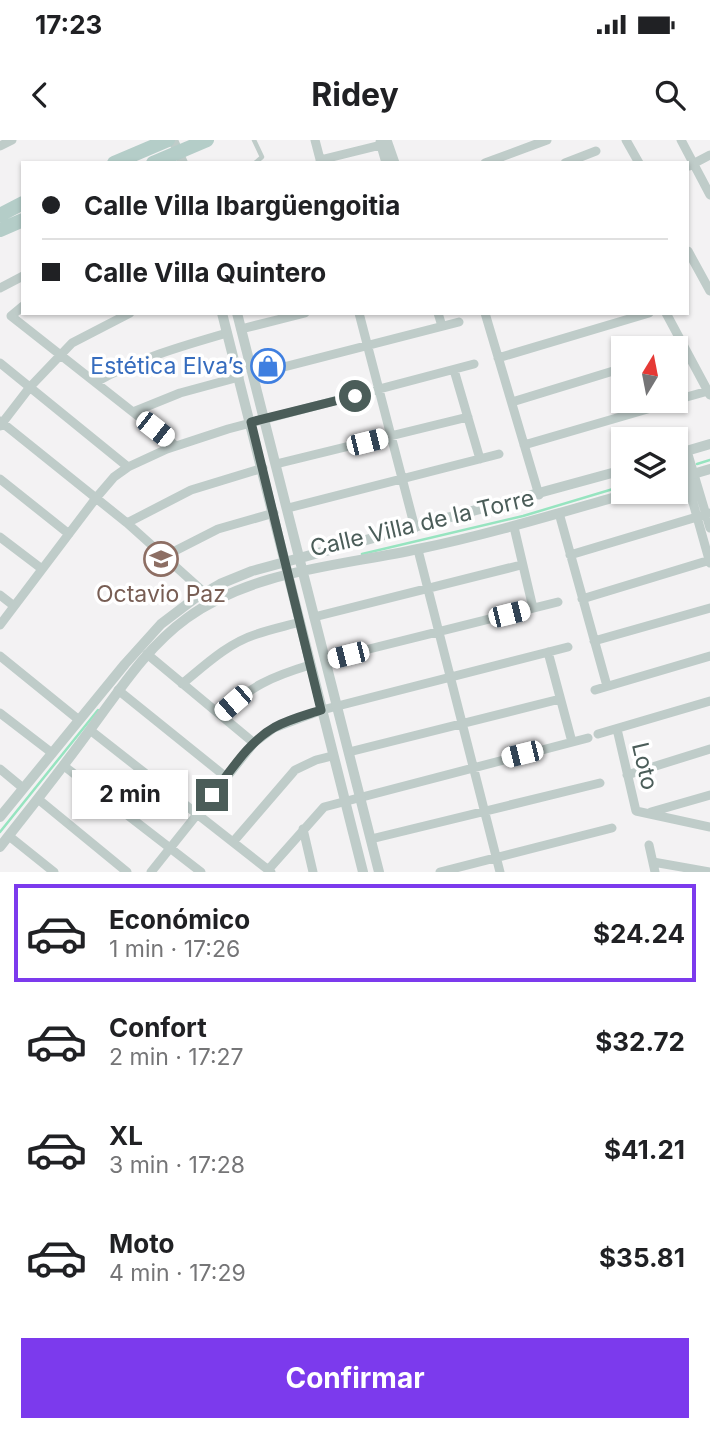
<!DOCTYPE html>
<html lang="es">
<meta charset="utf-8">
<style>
:root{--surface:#fff;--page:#f2f2f2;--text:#202124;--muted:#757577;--line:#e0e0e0;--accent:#7c3aed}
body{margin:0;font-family:Inter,sans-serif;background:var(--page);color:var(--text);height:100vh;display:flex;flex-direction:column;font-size:26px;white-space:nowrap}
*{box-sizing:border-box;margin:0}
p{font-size:23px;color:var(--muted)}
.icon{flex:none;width:38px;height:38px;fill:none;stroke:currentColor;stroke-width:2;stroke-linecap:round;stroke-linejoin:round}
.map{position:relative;height:732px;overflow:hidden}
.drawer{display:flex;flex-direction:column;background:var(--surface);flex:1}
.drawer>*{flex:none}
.hud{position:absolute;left:21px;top:21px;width:668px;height:154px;border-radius:0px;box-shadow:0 2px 5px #0004;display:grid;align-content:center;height:154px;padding:0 21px;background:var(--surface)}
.needle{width:46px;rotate:10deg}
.fabs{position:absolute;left:611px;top:196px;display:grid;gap:14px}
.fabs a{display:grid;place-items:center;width:77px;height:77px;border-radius:0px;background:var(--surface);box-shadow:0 2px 5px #0004;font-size:35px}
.end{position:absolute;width:32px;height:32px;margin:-16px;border:9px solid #4b5d59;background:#fff;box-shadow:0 0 0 4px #fff}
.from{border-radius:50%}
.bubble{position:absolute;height:49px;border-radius:0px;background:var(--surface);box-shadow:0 2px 5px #0004;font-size:23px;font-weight:700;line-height:49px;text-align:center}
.car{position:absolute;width:21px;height:42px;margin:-21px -10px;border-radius:9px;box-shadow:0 0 5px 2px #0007;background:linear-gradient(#fff 24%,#345 0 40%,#fff 0 76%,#345 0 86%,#fff 0)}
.hud b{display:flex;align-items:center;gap:24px;height:66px;font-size:26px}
.hud b+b{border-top:2px solid var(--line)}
.hud i{width:18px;height:18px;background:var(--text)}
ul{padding:12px 0 0;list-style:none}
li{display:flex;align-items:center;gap:21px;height:98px;margin:0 14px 10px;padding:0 7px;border:4px solid transparent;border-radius:0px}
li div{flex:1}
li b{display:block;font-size:26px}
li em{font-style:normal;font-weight:700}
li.on{border-color:var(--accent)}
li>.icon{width:63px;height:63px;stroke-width:1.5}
.action{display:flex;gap:14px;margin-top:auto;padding:14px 21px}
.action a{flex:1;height:80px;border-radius:0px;background:var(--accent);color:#fff;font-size:28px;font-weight:700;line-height:80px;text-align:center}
.status{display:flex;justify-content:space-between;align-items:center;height:49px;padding:0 35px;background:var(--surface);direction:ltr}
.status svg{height:19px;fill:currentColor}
header{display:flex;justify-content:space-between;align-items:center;height:91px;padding:0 21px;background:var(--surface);font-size:32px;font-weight:700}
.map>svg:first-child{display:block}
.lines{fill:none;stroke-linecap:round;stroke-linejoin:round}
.stream{stroke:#97e4c0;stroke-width:2.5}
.service{stroke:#bfccc9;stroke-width:4.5}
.minor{stroke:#bfccc9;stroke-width:9}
.tertiary{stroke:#bfccc9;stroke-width:10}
.primary{stroke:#b4cdc8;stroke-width:14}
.route{stroke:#4b5d59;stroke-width:9}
.labels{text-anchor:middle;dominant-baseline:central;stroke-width:7;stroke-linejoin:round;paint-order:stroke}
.shop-label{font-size:23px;fill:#366cbe;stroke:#fff;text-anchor:end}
.street-label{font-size:23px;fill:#4b5d59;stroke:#fff}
.education-label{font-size:23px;fill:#785e54;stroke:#fff}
</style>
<div class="status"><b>17:23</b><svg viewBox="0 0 49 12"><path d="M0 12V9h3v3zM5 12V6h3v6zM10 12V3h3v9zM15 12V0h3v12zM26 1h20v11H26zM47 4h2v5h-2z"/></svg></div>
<header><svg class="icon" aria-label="back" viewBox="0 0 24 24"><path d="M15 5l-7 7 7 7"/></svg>Ridey<svg class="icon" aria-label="search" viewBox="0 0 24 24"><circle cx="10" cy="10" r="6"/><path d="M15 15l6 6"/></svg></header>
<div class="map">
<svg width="710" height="732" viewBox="0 0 710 732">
<rect width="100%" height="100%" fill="#f3f2f3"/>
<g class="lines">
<path class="stream" d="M 697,324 L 710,320
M 676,329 L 677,329
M 362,414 L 523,376 L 623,346
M 0,692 L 98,570"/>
<path class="service" d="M 254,0 L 262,17 L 255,23"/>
<path class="minor" d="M 315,0 L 321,23
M 387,0 L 395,23
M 626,0 L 639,23
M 681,0 L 710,55
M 380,2 L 386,23
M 0,6 L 12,0
M 320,20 L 381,5
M 485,23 L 547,0
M 565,23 L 596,11
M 689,26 L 710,15
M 688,111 L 710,151
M 0,148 L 23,136
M 23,166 L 11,176 L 176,306
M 359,173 L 415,388
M 438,173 L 442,186
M 485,173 L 539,355
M 666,173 L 710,255
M 241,189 L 305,173
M 498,218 L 649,173
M 0,223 L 128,327
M 454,230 L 480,319
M 253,235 L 459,182
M 96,242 C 137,219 182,206 227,193
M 676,260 L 708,251
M 512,262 L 623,228
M 133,272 L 180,253 L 239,237
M 0,281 L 127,383 L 205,453
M 0,286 L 30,247 L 72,203 L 130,173
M 524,305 L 675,261
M 687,311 L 710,388
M 679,313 L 710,423
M 276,324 L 468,277
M 0,339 L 69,394
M 288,368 L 499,314
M 559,373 L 607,546
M 127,383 L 191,350 L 263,328
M 514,387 L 533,468
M 0,397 L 42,429
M 418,410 L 500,732
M 570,415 L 710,373
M 165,416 L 218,389 L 274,373
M 0,455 L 14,466
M 582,459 L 710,420
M 314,477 L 521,425
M 0,485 L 96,358 L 114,337 L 128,327 L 167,309 L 228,289 L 474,224
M 594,501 L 710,468
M 548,512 L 572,602
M 147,514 L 254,603
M 0,516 L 79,580
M 325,520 L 558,462
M 182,544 C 205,525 228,503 257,494 C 271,489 286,486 300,482
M 118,550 L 226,637
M 595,550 L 710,516
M 0,573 L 52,613
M 220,574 C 252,546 270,537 310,525
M 617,589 L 636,671 L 710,687
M 90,590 L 271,732
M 598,594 L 710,561
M 349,612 L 560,559
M 64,626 L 201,732
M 0,629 L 23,648
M 627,635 L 710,609
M 38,659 L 127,732
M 651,672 L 710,655
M 303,689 L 313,732
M 9,696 L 54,732
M 371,699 L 600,643
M 233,702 L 295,630 L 316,620 L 332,616
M 649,705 L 655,732
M 653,722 L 710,732
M 268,730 L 324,667 L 588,598
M 151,732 L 254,603 L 274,588 L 322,570 L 568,507
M 440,732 L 612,688"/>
<path class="tertiary" d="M 173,0 L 183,23
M 222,173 L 363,732
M 237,173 L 379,732
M 676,314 L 710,304
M 676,339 L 710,329
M 0,677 L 125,524 L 161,484 L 194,459 L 220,444 L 252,431 L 623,330
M 0,707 C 28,671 57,635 84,598 C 116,556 143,510 187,478 C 253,430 341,426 418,409 C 491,394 562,372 633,352"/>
<path class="primary" d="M 114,23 L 168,0
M 153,23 L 207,0
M 0,75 L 23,63
M 0,90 L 23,80"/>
</g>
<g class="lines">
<path class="route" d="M 212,655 C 230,632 249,601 275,587 C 290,579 306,575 321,570 L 251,282 L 355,256"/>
</g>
<defs>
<g id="shop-ring" transform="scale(1.75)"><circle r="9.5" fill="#fff" stroke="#3f7fe0" stroke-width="1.5"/><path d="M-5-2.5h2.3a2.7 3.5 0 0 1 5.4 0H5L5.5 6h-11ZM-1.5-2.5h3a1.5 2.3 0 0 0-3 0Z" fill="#3f7fe0"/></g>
<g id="school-ring" transform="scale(1.75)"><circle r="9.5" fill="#fff" stroke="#8d6e63" stroke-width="1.5"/><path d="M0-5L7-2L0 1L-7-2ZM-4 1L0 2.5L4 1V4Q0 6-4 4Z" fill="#8d6e63"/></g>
</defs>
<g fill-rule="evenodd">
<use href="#shop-ring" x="268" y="226"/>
<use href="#school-ring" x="161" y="419"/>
</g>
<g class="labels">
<g class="shop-label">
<text x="244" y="226">Estética Elva’s</text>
</g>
<g class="street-label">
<text transform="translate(422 383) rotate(-13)">Calle Villa de la Torre</text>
<text transform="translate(645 626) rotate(77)">Loto</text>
</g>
<g class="education-label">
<text x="161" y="454">Octavio Paz</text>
</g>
</g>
</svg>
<div class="fabs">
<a><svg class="needle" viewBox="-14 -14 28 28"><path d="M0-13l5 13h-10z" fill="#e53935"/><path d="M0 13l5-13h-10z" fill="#757577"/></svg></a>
<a><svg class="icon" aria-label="layers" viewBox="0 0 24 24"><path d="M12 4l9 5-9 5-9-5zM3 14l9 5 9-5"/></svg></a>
</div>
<i class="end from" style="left:355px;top:256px"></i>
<i class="end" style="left:212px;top:655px"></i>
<div class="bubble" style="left:72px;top:630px;width:116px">2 min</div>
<i class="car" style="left:155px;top:289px;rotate:128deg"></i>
<i class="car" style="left:367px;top:302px;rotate:76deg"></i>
<i class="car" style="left:509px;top:474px;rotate:76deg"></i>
<i class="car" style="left:348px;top:515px;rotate:256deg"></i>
<i class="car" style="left:233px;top:563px;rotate:229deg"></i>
<i class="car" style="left:522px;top:614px;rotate:256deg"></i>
<div class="hud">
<b><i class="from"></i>Calle Villa Ibargüengoitia</b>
<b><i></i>Calle Villa Quintero</b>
</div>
</div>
<section class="drawer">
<ul>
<li class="on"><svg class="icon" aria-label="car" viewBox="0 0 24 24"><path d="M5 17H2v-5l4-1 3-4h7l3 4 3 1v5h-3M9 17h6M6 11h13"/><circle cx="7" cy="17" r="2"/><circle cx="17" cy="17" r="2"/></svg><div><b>Económico</b><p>1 min · 17:26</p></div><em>$24.24</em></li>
<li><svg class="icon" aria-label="car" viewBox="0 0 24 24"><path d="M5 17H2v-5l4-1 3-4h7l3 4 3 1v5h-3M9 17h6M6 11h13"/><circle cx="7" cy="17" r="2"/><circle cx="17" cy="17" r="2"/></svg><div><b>Confort</b><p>2 min · 17:27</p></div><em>$32.72</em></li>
<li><svg class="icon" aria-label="car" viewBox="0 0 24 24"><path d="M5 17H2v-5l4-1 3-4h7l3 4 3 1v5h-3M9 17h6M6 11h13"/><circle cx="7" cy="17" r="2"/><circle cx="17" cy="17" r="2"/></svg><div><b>XL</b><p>3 min · 17:28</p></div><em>$41.21</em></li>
<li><svg class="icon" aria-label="car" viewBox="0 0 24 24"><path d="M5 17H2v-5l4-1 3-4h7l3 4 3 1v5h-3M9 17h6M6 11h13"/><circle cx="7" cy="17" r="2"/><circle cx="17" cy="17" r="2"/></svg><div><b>Moto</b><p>4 min · 17:29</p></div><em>$35.81</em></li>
</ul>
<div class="action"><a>Confirmar</a></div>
</section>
